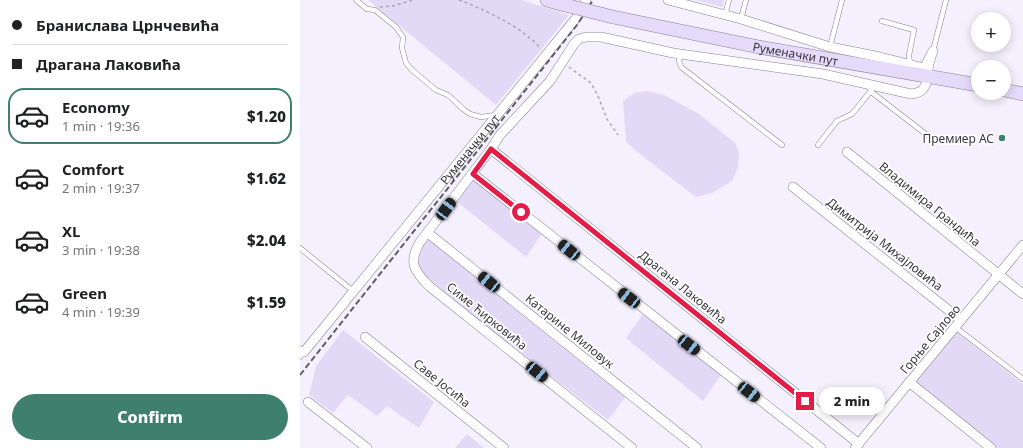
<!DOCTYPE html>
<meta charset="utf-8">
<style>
:root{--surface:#fff;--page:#f2f2f2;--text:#202124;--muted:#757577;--line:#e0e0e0;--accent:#3e7f6e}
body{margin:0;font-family:"Noto Sans",sans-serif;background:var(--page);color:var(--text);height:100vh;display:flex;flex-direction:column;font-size:15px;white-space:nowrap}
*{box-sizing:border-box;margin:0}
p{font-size:13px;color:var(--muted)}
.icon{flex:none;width:22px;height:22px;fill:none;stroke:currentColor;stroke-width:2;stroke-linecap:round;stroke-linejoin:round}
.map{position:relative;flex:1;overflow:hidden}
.side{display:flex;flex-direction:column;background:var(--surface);width:300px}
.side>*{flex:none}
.banner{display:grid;align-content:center;height:88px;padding:0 12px;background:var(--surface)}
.tools{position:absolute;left:671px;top:12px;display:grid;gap:8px}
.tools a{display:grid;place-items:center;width:40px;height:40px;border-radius:50%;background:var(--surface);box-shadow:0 2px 10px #0003;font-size:20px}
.end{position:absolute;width:18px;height:18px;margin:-9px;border:5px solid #e11d48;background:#fff;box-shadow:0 0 0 2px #fff}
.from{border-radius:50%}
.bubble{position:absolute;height:28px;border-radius:14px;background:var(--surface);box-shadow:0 2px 10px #0003;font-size:13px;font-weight:800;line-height:28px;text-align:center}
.car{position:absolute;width:12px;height:24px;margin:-12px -6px;border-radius:5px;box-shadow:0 0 3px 1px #0007;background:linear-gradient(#222 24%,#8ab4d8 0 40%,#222 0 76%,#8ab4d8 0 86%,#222 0)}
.banner b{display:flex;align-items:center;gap:14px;height:38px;font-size:15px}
.banner b+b{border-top:1px solid var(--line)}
.banner i{width:10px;height:10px;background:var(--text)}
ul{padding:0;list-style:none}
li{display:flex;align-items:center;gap:12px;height:56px;margin:0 8px 6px;padding:0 4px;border:2px solid transparent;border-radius:16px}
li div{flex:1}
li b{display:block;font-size:15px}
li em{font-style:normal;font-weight:800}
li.selected{border-color:var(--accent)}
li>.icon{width:36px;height:36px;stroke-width:1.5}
.primary-button{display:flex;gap:8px;margin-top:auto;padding:8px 12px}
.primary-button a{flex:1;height:46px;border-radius:24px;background:var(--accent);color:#fff;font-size:16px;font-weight:800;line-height:46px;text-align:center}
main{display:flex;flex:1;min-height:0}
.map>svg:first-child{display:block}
.green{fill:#e2d9f7}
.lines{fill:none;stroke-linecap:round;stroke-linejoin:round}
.service-casing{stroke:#86838f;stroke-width:5.5}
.minor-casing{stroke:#86838f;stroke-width:10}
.secondary-casing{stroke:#86838f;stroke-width:14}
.path{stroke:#a9a7b0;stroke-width:1.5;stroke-dasharray:3 3;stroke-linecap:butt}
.service{stroke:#fff;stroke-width:4.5}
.minor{stroke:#fff;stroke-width:9}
.secondary{stroke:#e6dafb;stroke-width:13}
.rail{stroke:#605f65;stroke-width:2;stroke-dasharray:6 3;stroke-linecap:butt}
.secondary-bridge-casing{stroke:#86838f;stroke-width:14;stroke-linecap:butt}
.secondary-bridge{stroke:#e6dafb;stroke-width:13}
.route{stroke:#e11d48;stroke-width:5}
.poi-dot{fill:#3e7f6e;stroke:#fff;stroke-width:1.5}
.labels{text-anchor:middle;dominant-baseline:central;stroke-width:3.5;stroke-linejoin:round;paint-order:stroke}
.street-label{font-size:12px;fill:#37363b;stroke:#fff}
.poi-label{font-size:12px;fill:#37363b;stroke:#fff;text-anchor:end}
</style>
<main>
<section class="side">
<div class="banner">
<b><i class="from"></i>Бранислава Црнчевића</b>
<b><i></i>Драгана Лаковића</b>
</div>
<ul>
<li class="selected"><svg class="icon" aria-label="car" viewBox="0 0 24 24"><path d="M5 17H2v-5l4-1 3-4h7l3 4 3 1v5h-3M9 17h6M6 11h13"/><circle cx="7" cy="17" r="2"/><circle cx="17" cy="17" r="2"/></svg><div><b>Economy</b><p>1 min · 19:36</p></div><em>$1.20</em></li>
<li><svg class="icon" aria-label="car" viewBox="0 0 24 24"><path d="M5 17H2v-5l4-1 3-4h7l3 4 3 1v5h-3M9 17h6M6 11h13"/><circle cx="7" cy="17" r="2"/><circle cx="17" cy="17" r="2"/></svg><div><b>Comfort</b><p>2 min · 19:37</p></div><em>$1.62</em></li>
<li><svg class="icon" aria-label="car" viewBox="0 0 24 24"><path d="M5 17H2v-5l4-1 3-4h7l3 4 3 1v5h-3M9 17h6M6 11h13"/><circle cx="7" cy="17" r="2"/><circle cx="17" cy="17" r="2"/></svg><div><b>XL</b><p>3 min · 19:38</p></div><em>$2.04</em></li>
<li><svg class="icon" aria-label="car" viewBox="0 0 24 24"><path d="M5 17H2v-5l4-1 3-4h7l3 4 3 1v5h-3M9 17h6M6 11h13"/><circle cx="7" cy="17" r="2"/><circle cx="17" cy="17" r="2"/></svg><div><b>Green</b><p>4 min · 19:39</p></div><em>$1.59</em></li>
</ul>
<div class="primary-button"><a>Confirm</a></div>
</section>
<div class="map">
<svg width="723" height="448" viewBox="0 0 723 448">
<rect width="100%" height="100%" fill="#f4f0fd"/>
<path class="green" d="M 68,0 L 221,0 L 269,15 L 196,105 Z
M 396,0 L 424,0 L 422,7 Z
M 347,91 L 364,95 L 399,114 L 435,143 L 439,152 L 438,168 L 432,181 L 412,193 L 396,197 L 345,158 L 326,142 L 323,101 L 334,93 Z
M 174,179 L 243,232 L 226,257 L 156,201 Z
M 129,238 L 327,395 L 308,420 L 192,331 L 119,270 L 116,254 Z
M 343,314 L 421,375 L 403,401 L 326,338 Z
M 43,330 L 134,402 L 119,428 L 87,406 L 77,416 L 48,395 L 33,413 L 9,395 L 16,366 Z
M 655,331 L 723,384 L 723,448 L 697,448 L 619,386 L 617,382 L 617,376 Z
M 167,434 L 184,448 L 155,448 Z"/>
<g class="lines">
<g class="service-casing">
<path id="service" d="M 56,0 L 67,9 L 75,10 L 96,27 L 103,37 L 102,48 L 106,63 L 112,70 L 136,90 L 148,95 L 163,109 L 170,114 L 181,117 L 196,115
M 425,15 L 429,0
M 441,19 L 446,0
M 582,21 L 614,30 L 609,55 L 610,65
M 530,47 L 542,0
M 633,51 L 646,0
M 381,54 L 379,61 L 381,67 L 482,145
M 570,91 L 627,135
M 518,145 L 537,121 L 552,114 L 574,87
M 0,248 L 53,291
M 655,327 L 723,379
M 0,348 L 4,352 L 0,357"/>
</g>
<g class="minor-casing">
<g id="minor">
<path d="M 191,149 L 559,444"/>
<path d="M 547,152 L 723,294"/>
<path d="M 173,174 L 521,448"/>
<path d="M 493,187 L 661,320"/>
<path d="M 128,233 L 397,448"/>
<path d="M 65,337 L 204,448"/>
<path id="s1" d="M 4,352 L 277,17 L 284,6 L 286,0"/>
<path d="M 609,382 L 691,448"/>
<path d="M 8,402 L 67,448"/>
<path d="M 332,448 L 129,286 C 114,271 108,262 120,242 L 191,149 L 200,135 L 250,81 L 274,44 L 279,39 L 286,37 L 301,37 L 373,53 L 523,74 L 611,94 C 626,93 627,83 628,71 C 628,64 631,57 633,51 L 624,68 L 580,57 L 530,47 L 441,19 L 368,0"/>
<path d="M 555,448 L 723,245"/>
</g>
</g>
<g class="secondary-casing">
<g id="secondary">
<path d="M 247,0 L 261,4"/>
<path id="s2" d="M 313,17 L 459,47 L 678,85"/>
<path d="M 704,90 L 723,94"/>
</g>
</g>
<path class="path" d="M 159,0 C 184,9 224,28 241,49
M 80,7 L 93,6 L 113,0
M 269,67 L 291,83 L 298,96 L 307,119 L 318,135"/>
<use href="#service" class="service"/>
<use href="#minor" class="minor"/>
<use href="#secondary" class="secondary"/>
<path class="rail" d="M 0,375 L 277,25 L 293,0"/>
<g class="secondary-bridge-casing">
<path id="secondary-bridge" d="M 261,4 L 313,17"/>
</g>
<use href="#secondary-bridge" class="secondary-bridge"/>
</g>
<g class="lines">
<path class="route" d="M 221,212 L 173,174 L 191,149 L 505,401"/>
</g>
<circle class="poi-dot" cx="702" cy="138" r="4"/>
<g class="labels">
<g class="street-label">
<text stroke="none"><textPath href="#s2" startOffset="186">Руменачки пут</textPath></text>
<text stroke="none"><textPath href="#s1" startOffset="262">Руменачки пут</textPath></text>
<text transform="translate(630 204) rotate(39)">Владимира Грандића</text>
<text transform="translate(585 244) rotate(38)">Димитрија Михајловића</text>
<text transform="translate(383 287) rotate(39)">Драгана Лаковића</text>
<text transform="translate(187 316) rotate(39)">Симе Ћирковића</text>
<text transform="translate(270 331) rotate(39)">Катарине Миловук</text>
<text transform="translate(630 339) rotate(-50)">Горње Сајлово</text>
<text transform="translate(142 383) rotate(39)">Саве Јосића</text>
</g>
<g class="poi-label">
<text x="694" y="138">Премиер АС</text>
</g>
</g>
</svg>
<div class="tools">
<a>+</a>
<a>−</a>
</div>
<i class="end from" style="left:221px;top:212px"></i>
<i class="end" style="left:505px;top:401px"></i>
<div class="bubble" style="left:519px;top:387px;width:66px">2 min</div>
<i class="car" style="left:146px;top:209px;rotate:37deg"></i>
<i class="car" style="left:269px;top:250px;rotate:309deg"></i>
<i class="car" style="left:189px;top:282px;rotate:309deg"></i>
<i class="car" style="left:329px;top:298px;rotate:308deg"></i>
<i class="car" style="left:389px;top:345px;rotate:128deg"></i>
<i class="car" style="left:237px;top:372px;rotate:129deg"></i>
<i class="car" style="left:449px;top:392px;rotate:128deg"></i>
</div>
</main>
